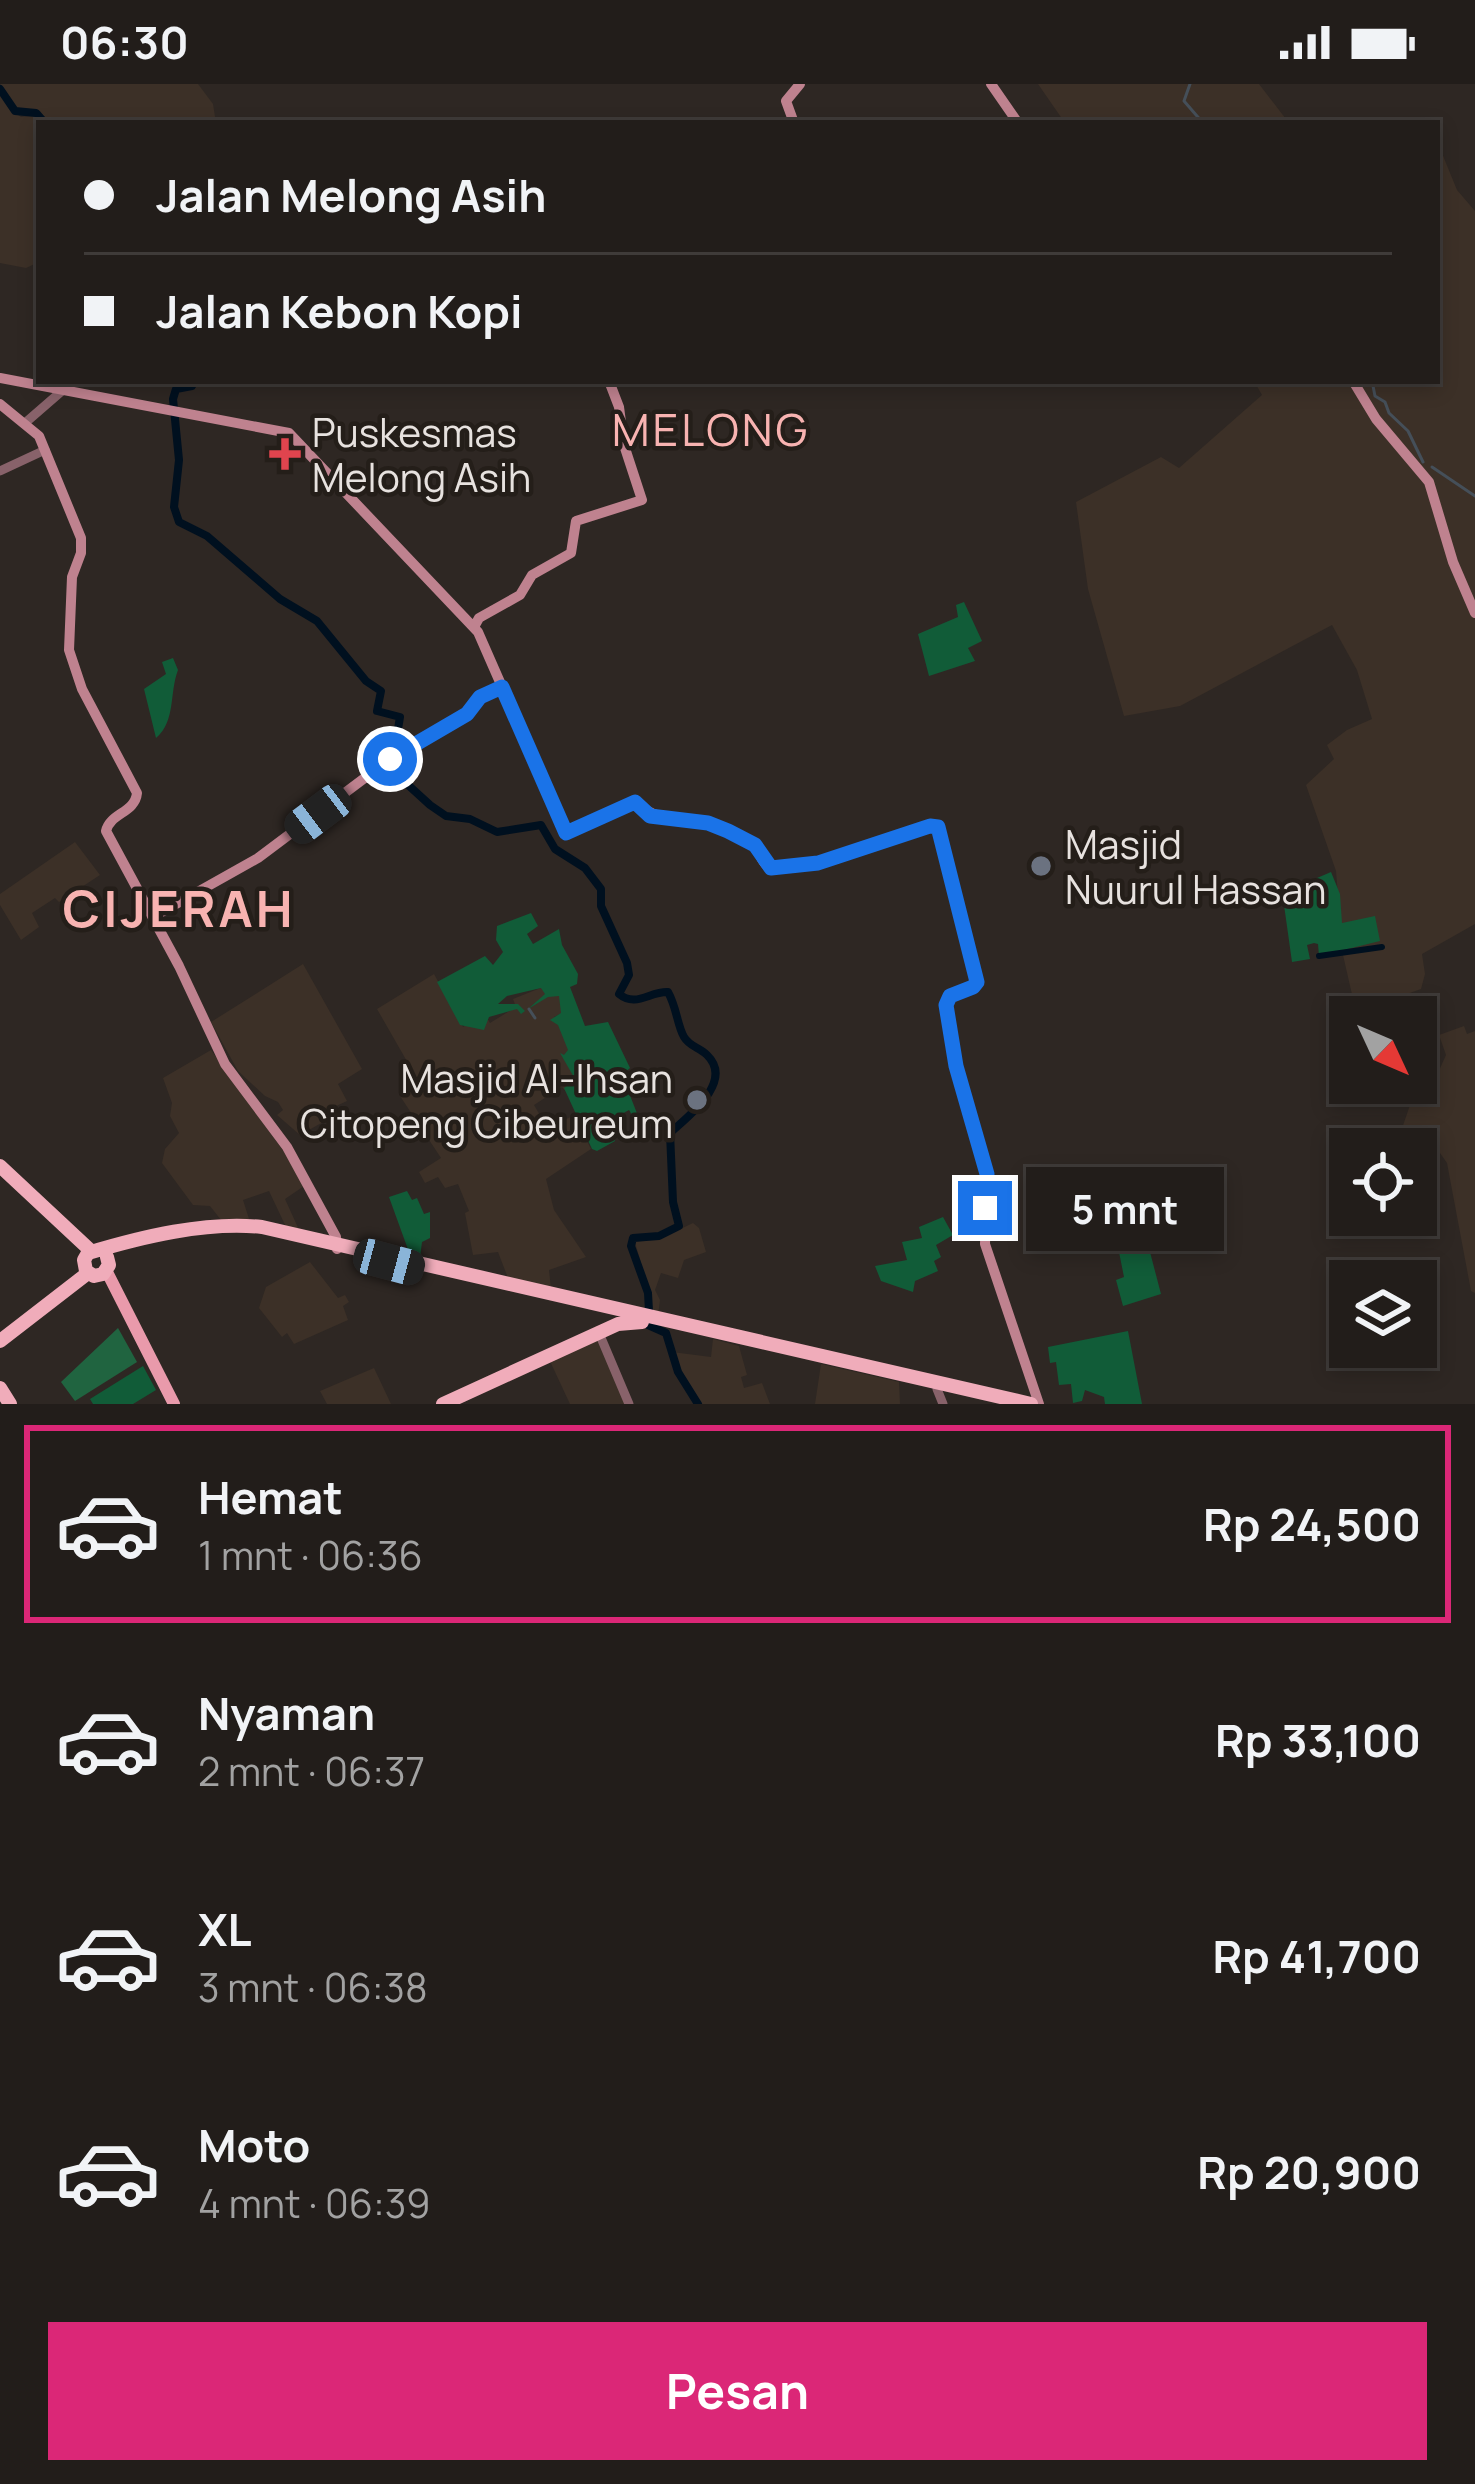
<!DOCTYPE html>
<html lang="id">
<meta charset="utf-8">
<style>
:root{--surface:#221d1a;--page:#2a2623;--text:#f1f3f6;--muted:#a2a2a2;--line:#3f3b39;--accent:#db2777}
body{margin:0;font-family:Manrope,sans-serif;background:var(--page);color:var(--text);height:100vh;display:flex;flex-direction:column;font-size:45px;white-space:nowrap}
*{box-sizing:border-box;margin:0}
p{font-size:39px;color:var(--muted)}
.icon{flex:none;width:66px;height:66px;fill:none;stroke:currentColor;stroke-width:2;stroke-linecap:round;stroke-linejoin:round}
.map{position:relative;height:1320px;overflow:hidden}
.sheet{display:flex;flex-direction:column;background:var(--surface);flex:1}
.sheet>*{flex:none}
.banner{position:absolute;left:36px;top:36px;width:1404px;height:264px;border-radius:0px;box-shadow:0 6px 18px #0003,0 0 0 3px var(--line);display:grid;align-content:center;height:264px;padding:0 48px;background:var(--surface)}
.needle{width:78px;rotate:134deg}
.fabs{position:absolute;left:1329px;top:912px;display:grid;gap:24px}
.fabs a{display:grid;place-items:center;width:108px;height:108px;border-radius:0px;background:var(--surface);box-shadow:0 6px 18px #0003,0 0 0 3px var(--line);font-size:60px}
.end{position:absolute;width:54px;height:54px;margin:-27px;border:15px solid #1a73e8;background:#fff;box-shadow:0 0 0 6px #fff}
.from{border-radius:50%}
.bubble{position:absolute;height:84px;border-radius:0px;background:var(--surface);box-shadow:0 6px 18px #0003,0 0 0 3px var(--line);font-size:39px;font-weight:700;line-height:84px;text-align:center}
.car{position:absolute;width:36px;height:72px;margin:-36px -18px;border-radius:15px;box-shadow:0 0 9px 3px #0007;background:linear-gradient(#222 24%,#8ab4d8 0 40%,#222 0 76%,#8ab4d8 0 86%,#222 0)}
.banner b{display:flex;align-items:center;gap:42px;height:114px;font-size:45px}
.banner b+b{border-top:3px solid var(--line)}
.banner i{width:30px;height:30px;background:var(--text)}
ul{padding:21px 0 0;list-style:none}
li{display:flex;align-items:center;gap:36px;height:198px;margin:0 24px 18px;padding:0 24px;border:6px solid transparent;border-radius:0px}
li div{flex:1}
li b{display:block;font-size:45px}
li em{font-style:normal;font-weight:700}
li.selected{border-color:var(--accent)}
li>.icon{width:108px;height:108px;stroke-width:1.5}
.action{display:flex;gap:24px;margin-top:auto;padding:24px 48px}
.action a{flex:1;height:138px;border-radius:0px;background:var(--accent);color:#fff;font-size:48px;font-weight:700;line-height:138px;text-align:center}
.status{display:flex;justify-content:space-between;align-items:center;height:84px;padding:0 60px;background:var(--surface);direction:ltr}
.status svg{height:33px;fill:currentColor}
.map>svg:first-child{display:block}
.built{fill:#3c3027}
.green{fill:#115c38}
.forest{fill:#206440}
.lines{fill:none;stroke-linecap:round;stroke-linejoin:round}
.stream{stroke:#454f59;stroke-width:3}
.canal{stroke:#00101f;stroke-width:6}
.river{stroke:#00101f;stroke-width:8}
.tertiary{stroke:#88626a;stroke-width:9}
.secondary{stroke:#bf828f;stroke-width:10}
.primary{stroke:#e99aab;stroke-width:12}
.trunk{stroke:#f0acba;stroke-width:14}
.route{stroke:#1a73e8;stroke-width:15}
.health-dot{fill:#e0444e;stroke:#241e19;stroke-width:4.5}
.worship-dot{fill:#6b7280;stroke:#241e19;stroke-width:4.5}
.labels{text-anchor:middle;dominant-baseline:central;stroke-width:9;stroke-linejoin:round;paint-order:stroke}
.poi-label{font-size:39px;fill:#e7e2df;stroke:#241e19;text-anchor:start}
.quarter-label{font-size:45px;letter-spacing:3px;fill:#f8b3b1;stroke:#241e19}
.district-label{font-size:51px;font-weight:bold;letter-spacing:3px;fill:#f8b3b1;stroke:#241e19}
</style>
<div class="status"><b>06:30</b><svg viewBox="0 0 49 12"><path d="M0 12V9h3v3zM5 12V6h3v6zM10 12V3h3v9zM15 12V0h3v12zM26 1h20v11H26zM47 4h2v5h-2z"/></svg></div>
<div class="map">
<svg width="1475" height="1320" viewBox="0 0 1475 1320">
<rect width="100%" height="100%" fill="#2e2723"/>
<path class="built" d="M 0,0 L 198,0 L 213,20 L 216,39 L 47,39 L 40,27 L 16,24 Z
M 1038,0 L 1259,0 L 1289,39 L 1065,39 Z
M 0,7 L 12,27 L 21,33 L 36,32 L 43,39 L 39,39 L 39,178 L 26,184 L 0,179 Z
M 1437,57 L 1457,106 L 1475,127 L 1475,840 L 1422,870 L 1425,890 L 1421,905 L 1356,928 L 1343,871 L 1336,787 L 1306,701 L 1334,675 L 1327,661 L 1347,646 L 1372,635 L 1357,586 L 1332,541 L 1180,622 L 1124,632 L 1088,505 L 1076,418 L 1161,373 L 1179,384 L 1262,311 L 1254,297 L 1437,297 Z
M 75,758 L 100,791 L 59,818 L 55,814 L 32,829 L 39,843 L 21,856 L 0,821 L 0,810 Z
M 303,880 L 362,985 L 338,1000 L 347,1017 L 321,1029 L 323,1038 L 300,1051 L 277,1031 L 283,1026 L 278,1018 L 265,1012 L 238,987 L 211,938 Z
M 434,890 L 463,943 L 484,929 L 490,939 L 516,923 L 513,915 L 553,899 L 567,927 L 554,933 L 577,966 L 578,993 L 570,1012 L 562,1003 L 534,1021 L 548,1045 L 574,1031 L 591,1065 L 546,1095 L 554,1126 L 586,1173 L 549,1186 L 551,1205 L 508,1194 L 498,1168 L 473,1171 L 465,1129 L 469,1127 L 458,1100 L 445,1104 L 438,1093 L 425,1099 L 419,1088 L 441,1074 L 400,1012 L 420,1000 L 377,925 Z
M 1464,942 L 1467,950 L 1475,947 L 1475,1209 L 1471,1207 L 1447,1079 L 1440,1069 L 1416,1078 L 1416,1065 L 1395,1065 L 1410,1021 L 1437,991 L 1446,971 L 1439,951 Z
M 211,966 L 307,1100 L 285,1115 L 300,1148 L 287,1145 L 269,1107 L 243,1116 L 250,1138 L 225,1141 L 210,1122 L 193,1121 L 162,1079 L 165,1065 L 179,1049 L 170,1032 L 172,1019 L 163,994 Z
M 693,1139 L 699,1144 L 706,1168 L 684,1176 L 678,1194 L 661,1189 L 655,1206 L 660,1216 L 658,1232 L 650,1229 L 651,1214 L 635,1158 L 662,1154 Z
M 310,1178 L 338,1214 L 345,1211 L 349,1218 L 343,1222 L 348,1236 L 294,1260 L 287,1249 L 282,1253 L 259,1224 L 266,1203 Z
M 600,1254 L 628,1320 L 570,1320 L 549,1275 Z
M 713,1255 L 739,1262 L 747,1291 L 741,1293 L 744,1304 L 762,1299 L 770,1320 L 699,1320 L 672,1268 L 711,1273 Z
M 821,1280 L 899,1298 L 900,1320 L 815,1320 Z
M 374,1284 L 391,1320 L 327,1320 L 320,1307 Z"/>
<path class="green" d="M 964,518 L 982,557 L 968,564 L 975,577 L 929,592 L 918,550 L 958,533 L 956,521 Z
M 173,574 L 178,586 C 169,610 176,637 156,654 L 144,605 L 166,590 L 162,578 Z
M 1331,788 L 1340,810 L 1342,839 L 1375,832 L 1380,857 L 1319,872 L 1318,860 L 1314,859 L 1307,861 L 1310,875 L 1292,878 L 1284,821 L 1313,817 L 1310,797 Z
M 531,829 L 538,842 L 527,850 L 533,860 L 559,845 L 562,861 L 578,890 L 577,900 L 570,903 L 585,942 L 608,938 L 630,984 L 622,991 L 640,1037 L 637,1039 L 629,1026 L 607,1038 L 615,1057 L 597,1067 L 592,1065 L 564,1004 L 575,995 L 560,969 L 564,971 L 568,966 L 558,941 L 550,936 L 561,929 L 559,912 L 548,913 L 528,925 L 545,910 L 541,904 L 507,912 L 498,920 L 518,920 L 525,927 L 521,930 L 517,925 L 489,933 L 484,946 L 460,941 L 437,898 L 485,872 L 493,881 L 503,868 L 496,856 L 497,842 Z
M 407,1107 L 412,1116 L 417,1114 L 424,1130 L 430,1128 L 430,1154 L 422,1158 L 420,1174 L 410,1171 L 389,1113 Z
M 943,1133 L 953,1151 L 936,1161 L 941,1173 L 934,1177 L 938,1187 L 915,1197 L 913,1208 L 881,1197 L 875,1182 L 907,1176 L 902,1158 L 922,1154 L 919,1143 Z
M 1160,1135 L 1163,1144 L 1155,1149 L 1157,1163 L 1150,1168 L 1161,1210 L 1123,1222 L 1116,1196 L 1124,1193 L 1118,1163 L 1099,1163 L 1097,1155 Z
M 1128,1247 L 1142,1320 L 1105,1320 L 1104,1313 L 1085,1306 L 1082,1317 L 1073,1319 L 1071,1300 L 1059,1301 L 1056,1278 L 1050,1279 L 1048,1263 Z
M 143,1282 L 156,1306 L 133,1320 L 93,1320 L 90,1315 Z"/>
<path class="forest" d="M 118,1244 L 137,1278 L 75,1317 L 61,1298 Z"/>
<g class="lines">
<path class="stream" d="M 1190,0 L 1184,17 L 1203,39
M 1372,297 L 1375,312 L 1385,318 L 1389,329 L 1408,347 L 1423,378
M 1432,383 L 1475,412
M 529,925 L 535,934"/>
<path class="canal" d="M 1319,872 L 1382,863"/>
<path class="river" d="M 0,5 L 15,27 L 36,29 L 45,39
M 194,297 L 192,302 L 176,305 L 173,315 L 179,376 L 174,423 L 179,438 L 207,452 L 280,515 L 317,537 L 366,597 L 381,607 L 377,627 L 400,633 L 393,675 L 407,700 L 430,721 L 446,732 L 470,735 L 497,748 L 541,741 L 555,765 L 585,784 L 601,805 L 601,822 L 627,879 L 629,891 L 619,910 C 636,924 650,907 668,908 C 677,924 677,941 684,953 C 690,963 699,963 707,971 C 735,998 687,1033 670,1049 L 673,1118 L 679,1142 L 659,1152 L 633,1154 L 631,1162 L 648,1209 L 649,1227
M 648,1241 L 666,1249 L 678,1288 L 698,1320"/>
<path class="tertiary" d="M 25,339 L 63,306
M 0,387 L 45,366
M 599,1249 L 629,1320
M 937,1305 L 943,1320"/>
<path class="secondary" d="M 991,0 L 1018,39
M 794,39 L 786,17 L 800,0
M 0,294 L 289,349 L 478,548 L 566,749 L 635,718 C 661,741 680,731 712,740 C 725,744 743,751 753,761 C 760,766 761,779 769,783 C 792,793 902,751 930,742 L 938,743 L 977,895 L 973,903 L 947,914 L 946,921 L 956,982 L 987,1090 L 985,1160 L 1039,1320
M 1353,297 L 1376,335 L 1429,398 L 1453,478 L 1475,529
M 0,320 L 39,352 L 81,454 L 81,469 L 72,493 L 69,566 L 82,605 L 137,709 C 135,729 110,729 106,747 L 179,882 L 225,980 L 287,1063 L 336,1153 L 337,1165
M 474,543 L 479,534 L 520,511 L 532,491 L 571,469 L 576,437 L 642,416 L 624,361 L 619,323 L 609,297
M 153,833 L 258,774 L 390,675 L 467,630 L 480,613 L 502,603"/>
<path class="primary" d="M 107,1188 L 174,1320"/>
<path class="trunk" d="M 0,1082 L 91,1167
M 107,1173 L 109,1181 L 103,1190 L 94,1192 L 86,1187 L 84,1176 L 88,1169 C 141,1153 206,1137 262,1143 L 1031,1320
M 0,1257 L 88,1189
M 0,1304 L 10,1320
M 443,1320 L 618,1240 L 642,1238"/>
</g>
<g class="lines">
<path class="route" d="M 390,675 L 467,630 L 480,613 L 502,603 L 566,749 L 635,718 L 650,732 L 708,739 L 728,747 L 755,761 L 771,784 L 818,779 L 930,742 L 938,743 L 977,898 L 973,903 L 950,912 L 946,921 L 956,982 L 987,1090 L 985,1124"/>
</g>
<path class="health-dot" d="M279 352h12v12h12v12h-12v12h-12v-12h-12v-12h12z"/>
<g class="worship-dot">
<circle cx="1041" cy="782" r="12"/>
<circle cx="697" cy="1016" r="12"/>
</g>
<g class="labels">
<g class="poi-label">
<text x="312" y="348">Puskesmas<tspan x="312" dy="45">Melong Asih</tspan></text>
<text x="1065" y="760">Masjid<tspan x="1065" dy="45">Nuurul Hassan</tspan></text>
<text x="673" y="994" text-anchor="end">Masjid Al-Ihsan<tspan x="673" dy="45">Citopeng Cibeureum</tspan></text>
</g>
<g class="quarter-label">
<text x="711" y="345">MELONG</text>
</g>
<g class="district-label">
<text x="179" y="823">CIJERAH</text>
</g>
</g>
</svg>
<div class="fabs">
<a><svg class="needle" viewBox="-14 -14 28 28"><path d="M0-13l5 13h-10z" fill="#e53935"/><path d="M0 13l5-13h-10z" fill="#a2a2a2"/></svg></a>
<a><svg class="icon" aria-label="locate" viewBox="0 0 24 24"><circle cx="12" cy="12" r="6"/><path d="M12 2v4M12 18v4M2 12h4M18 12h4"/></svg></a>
<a><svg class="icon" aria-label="layers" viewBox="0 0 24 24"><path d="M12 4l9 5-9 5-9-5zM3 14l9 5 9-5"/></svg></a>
</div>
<i class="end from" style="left:390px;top:675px"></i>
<i class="end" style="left:985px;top:1124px"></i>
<div class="bubble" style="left:1026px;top:1083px;width:198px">5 mnt</div>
<i class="car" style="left:318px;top:730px;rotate:233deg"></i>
<i class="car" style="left:389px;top:1178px;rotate:105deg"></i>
<div class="banner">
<b><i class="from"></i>Jalan Melong Asih</b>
<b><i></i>Jalan Kebon Kopi</b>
</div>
</div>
<section class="sheet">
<ul>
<li class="selected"><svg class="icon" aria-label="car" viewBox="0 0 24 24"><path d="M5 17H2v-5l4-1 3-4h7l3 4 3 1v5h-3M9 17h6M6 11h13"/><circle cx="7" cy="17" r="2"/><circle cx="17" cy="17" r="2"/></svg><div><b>Hemat</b><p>1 mnt · 06:36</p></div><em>Rp 24,500</em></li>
<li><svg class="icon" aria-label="car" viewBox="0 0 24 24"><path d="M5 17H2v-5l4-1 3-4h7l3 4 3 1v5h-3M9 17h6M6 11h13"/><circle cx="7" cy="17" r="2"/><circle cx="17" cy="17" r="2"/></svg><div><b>Nyaman</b><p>2 mnt · 06:37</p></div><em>Rp 33,100</em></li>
<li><svg class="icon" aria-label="car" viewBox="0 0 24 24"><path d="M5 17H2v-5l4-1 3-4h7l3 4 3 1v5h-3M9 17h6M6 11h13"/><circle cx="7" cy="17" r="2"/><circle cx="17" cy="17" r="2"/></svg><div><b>XL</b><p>3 mnt · 06:38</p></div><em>Rp 41,700</em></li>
<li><svg class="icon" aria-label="car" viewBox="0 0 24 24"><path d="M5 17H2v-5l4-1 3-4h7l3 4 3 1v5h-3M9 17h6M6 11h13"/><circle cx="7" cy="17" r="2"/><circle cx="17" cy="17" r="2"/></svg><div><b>Moto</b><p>4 mnt · 06:39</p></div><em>Rp 20,900</em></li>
</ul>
<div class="action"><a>Pesan</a></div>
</section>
